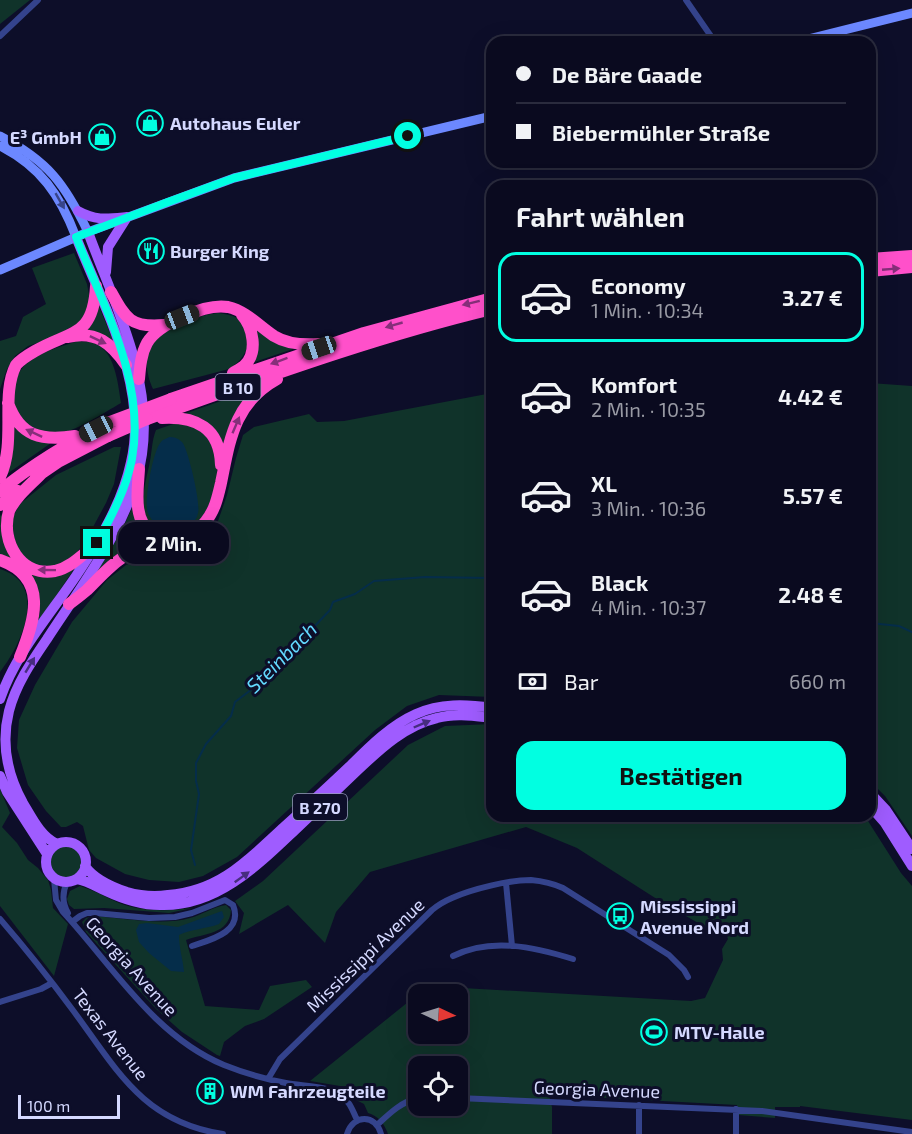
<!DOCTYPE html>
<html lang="de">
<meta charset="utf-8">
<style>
:root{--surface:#0a0a1f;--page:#18182c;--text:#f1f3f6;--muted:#999aa4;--line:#2a2b3d;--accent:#01ffe1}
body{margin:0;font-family:"Exo 2",sans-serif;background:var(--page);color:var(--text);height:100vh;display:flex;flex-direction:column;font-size:22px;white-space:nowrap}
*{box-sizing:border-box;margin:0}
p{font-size:20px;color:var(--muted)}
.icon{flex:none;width:33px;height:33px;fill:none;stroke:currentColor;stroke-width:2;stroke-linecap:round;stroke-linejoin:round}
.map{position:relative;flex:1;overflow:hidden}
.sheet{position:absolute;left:486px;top:180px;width:390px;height:642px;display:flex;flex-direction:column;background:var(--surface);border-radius:18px;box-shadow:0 6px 24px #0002,0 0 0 2px var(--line)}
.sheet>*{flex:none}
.hud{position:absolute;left:486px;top:36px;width:390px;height:132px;border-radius:18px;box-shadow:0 6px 24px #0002,0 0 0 2px var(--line);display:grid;align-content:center;height:132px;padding:0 30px;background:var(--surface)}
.needle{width:39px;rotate:94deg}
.buttons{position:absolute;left:408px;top:984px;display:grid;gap:12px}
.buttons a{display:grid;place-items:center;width:60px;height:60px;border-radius:12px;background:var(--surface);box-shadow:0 6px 24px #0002,0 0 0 2px var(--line);font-size:30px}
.scale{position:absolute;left:18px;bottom:15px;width:102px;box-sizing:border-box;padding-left:6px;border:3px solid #d5d9ff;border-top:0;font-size:16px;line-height:21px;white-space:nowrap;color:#d5d9ff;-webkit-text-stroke:4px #0d0e29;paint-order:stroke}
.end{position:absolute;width:27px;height:27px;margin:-14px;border:8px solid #01ffe1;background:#111;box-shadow:0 0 0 3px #111}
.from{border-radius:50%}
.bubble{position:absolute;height:42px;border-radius:18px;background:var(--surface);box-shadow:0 6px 24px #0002,0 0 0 2px var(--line);font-size:20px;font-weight:700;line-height:42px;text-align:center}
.car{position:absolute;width:18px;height:36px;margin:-18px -9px;border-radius:8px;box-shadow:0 0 4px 2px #0007;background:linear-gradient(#222 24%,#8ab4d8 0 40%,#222 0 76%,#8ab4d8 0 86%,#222 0)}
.hud b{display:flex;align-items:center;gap:21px;height:57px;font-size:22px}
.hud b+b{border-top:2px solid var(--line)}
.hud i{width:15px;height:15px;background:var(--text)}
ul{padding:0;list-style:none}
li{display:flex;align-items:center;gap:18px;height:90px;margin:0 12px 9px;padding:0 18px;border:3px solid transparent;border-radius:18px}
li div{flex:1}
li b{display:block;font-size:22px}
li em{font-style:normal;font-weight:700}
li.active{border-color:var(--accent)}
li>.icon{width:54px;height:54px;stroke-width:1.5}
h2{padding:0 30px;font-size:27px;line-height:72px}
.pay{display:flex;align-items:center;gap:15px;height:66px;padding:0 30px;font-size:22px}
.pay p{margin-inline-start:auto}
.cta{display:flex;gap:12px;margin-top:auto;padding:12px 30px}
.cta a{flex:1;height:69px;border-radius:18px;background:var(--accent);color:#111;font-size:24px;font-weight:700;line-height:69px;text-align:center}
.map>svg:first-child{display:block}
.green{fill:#10332a;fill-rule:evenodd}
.water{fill:#052d4a}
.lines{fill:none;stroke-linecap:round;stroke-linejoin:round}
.stream{stroke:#052d4a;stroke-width:2}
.street{stroke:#34438c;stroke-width:6}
.secondary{stroke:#6c88ff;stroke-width:9}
.primary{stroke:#9f5cff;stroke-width:10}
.highway{stroke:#ff50ca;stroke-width:12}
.highway-bridge{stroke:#ff50ca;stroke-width:12}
.oneway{fill:#384589}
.oneway2{fill:#862f7a}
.oneway3{fill:#472d7f}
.route{stroke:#01ffe1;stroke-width:8}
.labels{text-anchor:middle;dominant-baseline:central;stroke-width:6;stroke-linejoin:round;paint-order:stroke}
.shield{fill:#0d0e29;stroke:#999cbf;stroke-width:1.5}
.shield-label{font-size:16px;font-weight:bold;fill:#d5d9ff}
.poi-label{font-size:18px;font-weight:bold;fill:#d5d9ff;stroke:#0d0e29;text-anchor:start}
.street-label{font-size:18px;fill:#d5d9ff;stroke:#0d0e29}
.water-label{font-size:20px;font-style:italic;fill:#63d9ff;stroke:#0d0e29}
</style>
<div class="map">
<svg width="912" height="1134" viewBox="0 0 912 1134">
<rect width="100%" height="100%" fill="#0d0e29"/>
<path class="green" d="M 0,0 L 30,0 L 0,24 Z
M 74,253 L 87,284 L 90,300 L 83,321 L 49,339 L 28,346 L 15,356 L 7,369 L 0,389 L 0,341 L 16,336 L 23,317 L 46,304 L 32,268 Z
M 98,304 L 115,345 L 82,331 Z
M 218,313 C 225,314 231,315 237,318 C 240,320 241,322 243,325 C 254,343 245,359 229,369 L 153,389 C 146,374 143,354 154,340 C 157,337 163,334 166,332 C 183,322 199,315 218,313 Z
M 253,324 L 293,349 L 249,364 Z
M 78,341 C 83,342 89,341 93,343 C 115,349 118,384 121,403 C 105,412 74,433 55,434 C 51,434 47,433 42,431 C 34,428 25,425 19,417 C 10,402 12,379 24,366 C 38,352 60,347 78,341 Z
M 870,383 L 912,386 L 912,836 L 885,796 L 870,781 Z
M 252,390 L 223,450 C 211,425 213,420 184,414 Z
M 492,393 L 492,697 L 439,695 L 407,706 L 375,730 L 237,857 L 203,876 L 179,882 L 149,880 L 125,874 L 96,858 L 89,850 L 83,826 L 77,822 L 66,827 L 61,827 L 46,811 L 28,785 L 17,748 L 19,720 L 35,685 L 72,622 L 107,580 L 126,565 L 152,554 L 190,546 L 206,535 L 218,521 L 227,495 L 236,458 L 243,435 L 254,427 L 309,414 L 317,422 L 344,421 Z
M 9,418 L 51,443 L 7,474 L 11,460 Z
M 179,422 C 191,426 203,428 211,439 C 213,443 213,449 214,453 C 215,457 217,462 217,466 C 218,488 206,524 183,532 C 177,535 167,534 161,531 C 132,518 146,484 150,461 C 152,450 152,440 156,430 Z
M 114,447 L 121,447 L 114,484 L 106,503 L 86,540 L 75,555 L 67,562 L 53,566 L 36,565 L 26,561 L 14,542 L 12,518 L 21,503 L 56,475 Z
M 133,506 L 162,542 L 93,576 L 121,532 Z
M 4,512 C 0,538 7,545 21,566 L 74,569 L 37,624 L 40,612 L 39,600 L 0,556 L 0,516 Z
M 0,569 C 49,584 22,644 0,672 Z
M 492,724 L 492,816 L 863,816 L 868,821 L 901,873 L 912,886 L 912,1120 L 800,1106 L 800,1107 L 775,1107 L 775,1118 L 738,1115 L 737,1105 L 549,1095 L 552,1107 L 552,1134 L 388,1134 C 384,1123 378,1116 368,1113 L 364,1104 L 356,1100 L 346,1087 L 310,1081 L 428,986 L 691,1001 L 705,998 L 723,960 L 722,949 L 728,939 L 726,933 L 719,929 L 707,928 L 663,903 L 577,848 L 526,827 L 370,872 L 336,912 L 325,943 L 288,905 L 239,934 L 244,913 L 235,901 L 263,881 L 408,745 L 445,726 ZM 418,994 L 458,994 L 458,1034 L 418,1034 ZM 418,1066 L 458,1066 L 458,1106 L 418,1106 Z
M 0,789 L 10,813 L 2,827 L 17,843 L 28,860 L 38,868 L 48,880 L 51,890 L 53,908 L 68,924 L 54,976 L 0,906 Z
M50 862a16 16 0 1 1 32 0a16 16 0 1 1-32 0Z
M 80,886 C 93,890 106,897 119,903 C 141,912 169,911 193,908 L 169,913 L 104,908 L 74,909 L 69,905 L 67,899 L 70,891 Z
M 226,905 L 231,910 C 229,935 204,933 186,940 L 205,1006 L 259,1010 L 270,986 L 306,980 L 312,987 L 264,1019 L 245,1026 L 224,1042 L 220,1056 L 217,1055 L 182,1032 L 156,1009 L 86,932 L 82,922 L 86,918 L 94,916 C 121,918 163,926 190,918 C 202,915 212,907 226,905 Z"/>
<path class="water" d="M 169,437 C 174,437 178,438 182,442 C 188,448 201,504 198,513 C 194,533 164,534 153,521 C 150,517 147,513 147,509 C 145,497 153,450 161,442 C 163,439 166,439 169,437 Z
M 222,911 L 224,917 L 219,924 C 206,929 191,929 179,935 C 179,949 183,959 184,972 L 171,971 L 149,953 L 139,942 L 136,930 L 139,924 L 147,923 L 178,927 Z"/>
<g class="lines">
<path class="stream" d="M 870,623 L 899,626 L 912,632
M 195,865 L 191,850 L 199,794 L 196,781 L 196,763 L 206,744 L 231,716 L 235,702 L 264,680 L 285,650 L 311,630 L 330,610 L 333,602 L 355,594 L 374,581 L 425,577 L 492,578"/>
<path class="street" d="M 686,0 L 715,42
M 0,36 L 38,0
M 54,879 L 56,900 L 63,912 C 112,965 154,1036 224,1065 C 244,1073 265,1079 286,1083 C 301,1086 327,1086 340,1094 C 349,1100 353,1111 357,1120
M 67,882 C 62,893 62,903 68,913
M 506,883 L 512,946
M 0,919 C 25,948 49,978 72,1009 C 116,1068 142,1122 223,1134
M 72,922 L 80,916 L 87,913 L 95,913 L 149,918 L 175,917 L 192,913 L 225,900 L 233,905 C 244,932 210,940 192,946
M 453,956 C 491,937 534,947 573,959
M 0,1002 L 41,989 L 52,983
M 268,1079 L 280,1059 L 432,910 C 438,905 445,901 452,898 C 472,889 509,880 531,880 C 542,881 552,883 563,888 L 669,955 L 684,970 L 688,977
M 458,1098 L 762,1111 L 912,1132
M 639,1105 L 639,1134
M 736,1109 L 736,1134
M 377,1125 C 390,1113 401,1102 418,1098
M 347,1134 C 353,1114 376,1114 381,1134"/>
<path class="secondary" d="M 796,42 L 912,13
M 0,136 C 48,161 65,184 88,232
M 0,146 C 41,167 60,195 76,237
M 0,270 L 88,232 L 234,178 L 492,116"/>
<path class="primary" d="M 78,211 C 96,221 107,219 127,217
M 106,272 L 108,247 L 127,217
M 0,699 C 16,653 49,616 76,576 C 99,541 122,504 131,462 C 149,387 103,305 76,237
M 0,776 L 7,792 L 47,854
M 870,793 L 886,810 L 912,849
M 870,806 L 885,823 L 912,866
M46 862a20 20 0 1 1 40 0a20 20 0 1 1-40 0Z
M 57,844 C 41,837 32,818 23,803 C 7,774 1,743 9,711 C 16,684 32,661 47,639 C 82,585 133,519 142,454 C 153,377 114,303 88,232
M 85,866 C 94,879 112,887 127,892 C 141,896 154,897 168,895 C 220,891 248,860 284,827 C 306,807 329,786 351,765 C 370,746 391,725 416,714 C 440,703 466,704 492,708
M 77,879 C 88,881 97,887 106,891 C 125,900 144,906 164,905 C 218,905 258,865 295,830 C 316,810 337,790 358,770 C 381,748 406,725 437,718 C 455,713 474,716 492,718"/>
<path class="highway" d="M 870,259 L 912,256
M 870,271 L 912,267
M 111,292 C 126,319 131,328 164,325
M 68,337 C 96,330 112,344 126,365
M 233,373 C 236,371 242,368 245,365 C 258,352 253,327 242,315
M 139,379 C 140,367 141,354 147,343 C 158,324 206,303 228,307 C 246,311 259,326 274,336 C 287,344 303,345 318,344
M 171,399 L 364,333 L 492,298
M 8,403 C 20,437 42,441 75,436
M 162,418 C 196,416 220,428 221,465
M 147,419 C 261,379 375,337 492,309
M 139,469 C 138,489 132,520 152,533 C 159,537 168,539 176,541
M 42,473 C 31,484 16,496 9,511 C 0,542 21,577 55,571 C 72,567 83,554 97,543
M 0,477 C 17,441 0,396 16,365 C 21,359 28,355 35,351 C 71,330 93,338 96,286
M 36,477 L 58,462 L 108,436
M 0,491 C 34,463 68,443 107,423
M 0,505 L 18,491
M 0,560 C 49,577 35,620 20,657
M 69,604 C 75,600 81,595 87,590 C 101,576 114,561 132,552 C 158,540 186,548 206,521 C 215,510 218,496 221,483 C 230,439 234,403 277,379"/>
<path class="highway-bridge" d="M 107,423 L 171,399
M 108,436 L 147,419"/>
</g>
<defs><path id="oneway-solid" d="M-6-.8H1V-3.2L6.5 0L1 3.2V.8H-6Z" transform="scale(1.5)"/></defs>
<use class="oneway" href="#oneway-solid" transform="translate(60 201) rotate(60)"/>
<g class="oneway2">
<use href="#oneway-solid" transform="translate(891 269) rotate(-5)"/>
<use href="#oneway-solid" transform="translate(471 303) rotate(166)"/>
<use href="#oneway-solid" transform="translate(394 325) rotate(164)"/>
<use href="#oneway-solid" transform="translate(98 340) rotate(25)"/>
<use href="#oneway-solid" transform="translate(279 361) rotate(160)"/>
<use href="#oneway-solid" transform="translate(236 425) rotate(-67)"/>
<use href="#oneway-solid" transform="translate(34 433) rotate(-155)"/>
<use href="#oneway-solid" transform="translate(47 570) rotate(-179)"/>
</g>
<g class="oneway3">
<use href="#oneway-solid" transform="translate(30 665) rotate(-59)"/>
<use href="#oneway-solid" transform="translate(422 724) rotate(-23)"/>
<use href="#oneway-solid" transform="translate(242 877) rotate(-36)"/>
</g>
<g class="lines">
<path class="route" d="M 97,543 C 111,517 126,490 132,459 C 146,382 104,307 76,237 L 168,202 L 234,178 L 408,136"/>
</g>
<defs>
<g id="shop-ring" transform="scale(1.35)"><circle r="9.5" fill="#0d0e29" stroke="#01ffe1" stroke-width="1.5"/><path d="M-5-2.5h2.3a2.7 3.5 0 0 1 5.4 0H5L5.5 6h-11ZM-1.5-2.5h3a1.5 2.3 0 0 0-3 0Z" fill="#01ffe1"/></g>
<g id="restaurant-ring" transform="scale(1.35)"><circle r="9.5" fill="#0d0e29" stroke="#01ffe1" stroke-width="1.5"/><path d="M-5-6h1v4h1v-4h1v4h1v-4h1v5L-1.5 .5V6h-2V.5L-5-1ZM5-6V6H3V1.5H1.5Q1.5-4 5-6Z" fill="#01ffe1"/></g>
<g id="bus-ring" transform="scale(1.35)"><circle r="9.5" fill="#0d0e29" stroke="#01ffe1" stroke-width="1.5"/><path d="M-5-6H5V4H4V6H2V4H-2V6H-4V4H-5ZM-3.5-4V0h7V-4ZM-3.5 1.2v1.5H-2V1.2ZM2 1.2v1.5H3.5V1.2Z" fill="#01ffe1"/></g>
<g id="stadium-ring" transform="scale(1.35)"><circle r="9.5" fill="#0d0e29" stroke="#01ffe1" stroke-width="1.5"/><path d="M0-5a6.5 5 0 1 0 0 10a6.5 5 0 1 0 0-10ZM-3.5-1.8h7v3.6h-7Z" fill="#01ffe1"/></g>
<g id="building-ring" transform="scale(1.35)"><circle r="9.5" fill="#0d0e29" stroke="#01ffe1" stroke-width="1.5"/><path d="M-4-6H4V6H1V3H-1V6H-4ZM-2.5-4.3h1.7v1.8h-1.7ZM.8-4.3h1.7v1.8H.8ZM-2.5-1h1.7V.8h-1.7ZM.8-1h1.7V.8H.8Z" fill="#01ffe1"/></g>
</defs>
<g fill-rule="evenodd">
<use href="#shop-ring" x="150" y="123"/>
<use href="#shop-ring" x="102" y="137"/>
<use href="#restaurant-ring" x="151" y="251"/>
<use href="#bus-ring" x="620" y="916"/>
<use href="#stadium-ring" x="654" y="1032"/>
<use href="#building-ring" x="210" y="1091"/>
</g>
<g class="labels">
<g class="shield">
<rect x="215.5" y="374" width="45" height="26" rx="4.5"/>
<rect x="293" y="794" width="54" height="26" rx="4.5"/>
</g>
<g class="shield-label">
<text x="238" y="387">B 10</text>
<text x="320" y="807">B 270</text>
</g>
<g class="poi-label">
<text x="170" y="123">Autohaus Euler</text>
<text x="82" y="137" text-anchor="end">E³ GmbH</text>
<text x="170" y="251">Burger King</text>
<text x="640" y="906">Mississippi<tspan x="640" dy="21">Avenue Nord</tspan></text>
<text x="674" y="1032">MTV-Halle</text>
<text x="230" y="1091">WM Fahrzeugteile</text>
</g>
<g class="street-label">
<text transform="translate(365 955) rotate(-44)">Mississippi Avenue</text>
<text transform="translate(132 966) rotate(48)">Georgia Avenue</text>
<text transform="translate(111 1034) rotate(52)">Texas Avenue</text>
<text transform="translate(597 1089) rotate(2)">Georgia Avenue</text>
</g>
<g class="water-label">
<text transform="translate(281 657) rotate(-45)">Steinbach</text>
</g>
</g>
</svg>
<div class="buttons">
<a><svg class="needle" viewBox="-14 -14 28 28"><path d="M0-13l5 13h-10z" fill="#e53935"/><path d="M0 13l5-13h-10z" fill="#999aa4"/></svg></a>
<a><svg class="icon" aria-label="locate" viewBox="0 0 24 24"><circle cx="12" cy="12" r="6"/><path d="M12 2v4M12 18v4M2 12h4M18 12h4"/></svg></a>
</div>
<div class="scale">100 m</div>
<i class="end from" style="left:408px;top:136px"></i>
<i class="end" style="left:97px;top:543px"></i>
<div class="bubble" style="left:118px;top:522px;width:111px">2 Min.</div>
<i class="car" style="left:182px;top:317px;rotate:69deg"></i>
<i class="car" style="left:319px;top:348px;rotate:251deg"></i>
<i class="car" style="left:96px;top:429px;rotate:243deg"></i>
<div class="hud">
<b><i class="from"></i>De Bäre Gaade</b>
<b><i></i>Biebermühler Straße</b>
</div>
<section class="sheet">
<h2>Fahrt wählen</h2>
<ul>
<li class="active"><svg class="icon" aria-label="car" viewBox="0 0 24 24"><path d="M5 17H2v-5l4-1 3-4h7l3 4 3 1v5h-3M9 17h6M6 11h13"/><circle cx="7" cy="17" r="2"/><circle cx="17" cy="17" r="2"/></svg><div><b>Economy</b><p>1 Min. · 10:34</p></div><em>3.27 €</em></li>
<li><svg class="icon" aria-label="car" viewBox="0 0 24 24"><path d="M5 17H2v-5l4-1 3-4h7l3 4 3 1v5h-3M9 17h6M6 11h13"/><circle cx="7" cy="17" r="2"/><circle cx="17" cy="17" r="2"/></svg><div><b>Komfort</b><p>2 Min. · 10:35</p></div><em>4.42 €</em></li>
<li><svg class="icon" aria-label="car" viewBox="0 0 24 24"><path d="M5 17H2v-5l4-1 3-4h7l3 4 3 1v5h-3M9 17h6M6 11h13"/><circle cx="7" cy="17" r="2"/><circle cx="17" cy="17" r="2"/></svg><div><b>XL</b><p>3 Min. · 10:36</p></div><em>5.57 €</em></li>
<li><svg class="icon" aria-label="car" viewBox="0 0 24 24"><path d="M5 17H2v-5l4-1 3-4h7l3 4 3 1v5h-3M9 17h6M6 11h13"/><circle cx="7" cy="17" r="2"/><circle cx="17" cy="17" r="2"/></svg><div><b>Black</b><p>4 Min. · 10:37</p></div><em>2.48 €</em></li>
</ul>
<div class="pay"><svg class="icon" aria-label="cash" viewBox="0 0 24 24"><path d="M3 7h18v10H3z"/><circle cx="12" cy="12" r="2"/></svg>Bar<p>660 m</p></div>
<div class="cta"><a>Bestätigen</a></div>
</section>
</div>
